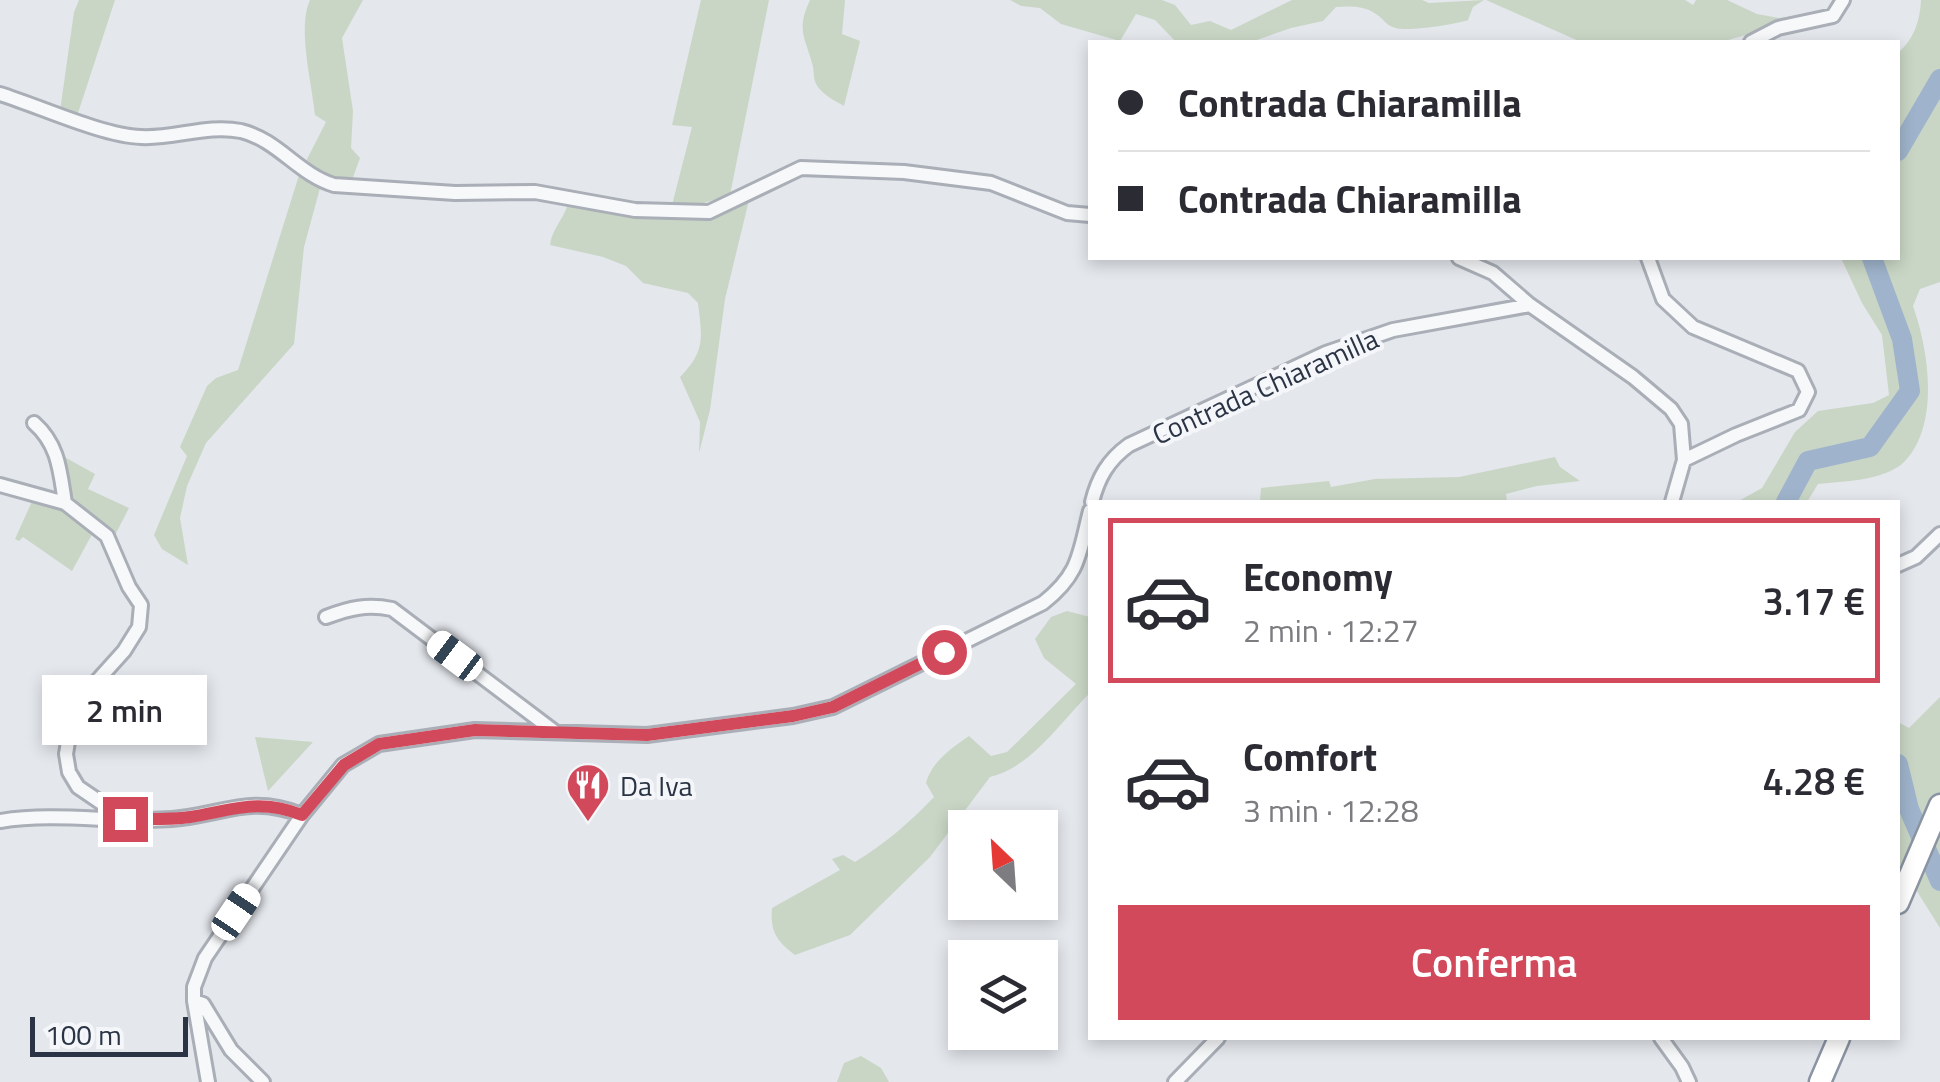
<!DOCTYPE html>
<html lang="it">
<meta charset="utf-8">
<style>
:root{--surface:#fff;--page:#f2f2f3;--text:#2b2b33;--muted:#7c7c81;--line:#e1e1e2;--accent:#d1495b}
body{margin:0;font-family:"Titillium Web",sans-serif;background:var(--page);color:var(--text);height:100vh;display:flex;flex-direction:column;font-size:38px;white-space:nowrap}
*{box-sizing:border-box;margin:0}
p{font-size:32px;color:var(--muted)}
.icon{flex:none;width:55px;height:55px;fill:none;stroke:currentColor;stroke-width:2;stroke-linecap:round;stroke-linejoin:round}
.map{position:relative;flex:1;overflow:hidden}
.sheet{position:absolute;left:1088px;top:500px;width:812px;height:540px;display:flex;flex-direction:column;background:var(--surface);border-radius:0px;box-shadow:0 5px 15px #0003}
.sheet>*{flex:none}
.guide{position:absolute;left:1088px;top:40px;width:812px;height:220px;border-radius:0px;box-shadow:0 5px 15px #0003;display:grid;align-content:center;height:220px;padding:0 30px;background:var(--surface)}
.needle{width:65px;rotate:335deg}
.controls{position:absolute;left:948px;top:810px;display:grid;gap:20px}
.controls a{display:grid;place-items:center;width:110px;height:110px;border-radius:0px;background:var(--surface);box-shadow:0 5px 15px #0003;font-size:50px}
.scale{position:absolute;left:30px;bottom:25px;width:158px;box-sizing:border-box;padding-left:10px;border:5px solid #2b3445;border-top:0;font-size:28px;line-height:35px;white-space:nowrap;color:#2b3445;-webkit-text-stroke:8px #f4f6f9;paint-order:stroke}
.end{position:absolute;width:45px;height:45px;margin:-22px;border:12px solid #d1495b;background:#fff;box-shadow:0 0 0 5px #fff}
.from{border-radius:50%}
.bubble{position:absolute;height:70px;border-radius:0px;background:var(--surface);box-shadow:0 5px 15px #0003;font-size:32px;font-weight:600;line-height:70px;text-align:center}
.car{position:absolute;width:30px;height:60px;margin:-30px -15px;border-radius:12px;box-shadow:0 0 8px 2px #0007;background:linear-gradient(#fff 24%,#345 0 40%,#fff 0 76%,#345 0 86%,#fff 0)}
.guide b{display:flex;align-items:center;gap:35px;height:95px;font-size:38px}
.guide b+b{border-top:2px solid var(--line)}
.guide i{width:25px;height:25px;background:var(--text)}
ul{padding:18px 0 0;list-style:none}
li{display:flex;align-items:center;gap:30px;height:165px;margin:0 20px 15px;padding:0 10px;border:5px solid transparent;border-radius:0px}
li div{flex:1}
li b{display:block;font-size:38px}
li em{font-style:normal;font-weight:600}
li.current{border-color:var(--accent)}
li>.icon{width:90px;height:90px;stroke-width:1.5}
.cta{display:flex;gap:20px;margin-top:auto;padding:20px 30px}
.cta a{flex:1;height:115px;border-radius:0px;background:var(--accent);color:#fff;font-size:40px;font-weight:600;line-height:115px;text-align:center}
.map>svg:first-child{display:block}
.green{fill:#c9d6c5}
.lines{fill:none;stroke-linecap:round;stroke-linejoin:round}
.river{stroke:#9fb4cc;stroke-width:20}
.minor-casing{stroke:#a9aeb7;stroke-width:18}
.trunk-casing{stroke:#8b94a3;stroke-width:25}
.minor{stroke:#f7f8fa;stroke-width:12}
.trunk{stroke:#fff;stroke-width:20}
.route{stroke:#d1495b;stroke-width:12}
.labels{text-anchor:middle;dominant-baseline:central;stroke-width:8;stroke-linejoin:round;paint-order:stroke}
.street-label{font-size:28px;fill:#2b3445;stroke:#f4f6f9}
.poi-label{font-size:28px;fill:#2b3445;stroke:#f4f6f9;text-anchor:start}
</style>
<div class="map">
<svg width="1940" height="1082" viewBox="0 0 1940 1082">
<rect width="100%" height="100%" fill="#e4e7ec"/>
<path class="green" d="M 79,0 L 115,0 L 77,116 L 60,111 L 74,12 Z
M 310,0 L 363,0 L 342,38 L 353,111 L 351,148 L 360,158 L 352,180 L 332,179 L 304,165 L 326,122 L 315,115 C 312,83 297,28 310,0 Z
M 701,0 L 769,0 L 730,195 L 700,204 L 672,205 L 692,127 L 672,125 Z
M 810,0 L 845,0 L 842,34 L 860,41 L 844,106 C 835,101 824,95 818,87 C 812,79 815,71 812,63 C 805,37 796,30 810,0 Z
M 1010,0 L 1162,0 L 1175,5 L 1191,25 L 1210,21 L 1231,30 L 1292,0 L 1422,0 L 1429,3 L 1484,0 L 1473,7 L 1468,20 C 1458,24 1407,32 1396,28 C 1386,26 1384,19 1376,14 C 1365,6 1350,6 1336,7 L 1323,21 L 1291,28 L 1251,42 L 1176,42 L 1155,20 L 1136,14 L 1120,41 L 1061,24 L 1040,8 L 1021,6 Z
M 1486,0 L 1685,0 L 1693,5 L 1696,0 L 1727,0 L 1757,14 L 1779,18 L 1806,14 L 1811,17 L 1721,42 L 1581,42 Z
M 1921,0 L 1940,0 L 1940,282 L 1920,289 L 1913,306 C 1930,354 1940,430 1901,465 C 1878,481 1845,481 1818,484 L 1807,502 L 1737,502 L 1762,488 L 1795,432 L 1818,411 L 1873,403 L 1889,395 L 1882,335 L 1862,303 L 1841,258 L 1898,258 L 1898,53 C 1914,39 1920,21 1921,0 Z
M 300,172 L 320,188 L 304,247 L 294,344 L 206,443 L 187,486 L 180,518 L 188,565 L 162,549 L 154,535 L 187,456 L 180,447 L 207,386 L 216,378 L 238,370 Z
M 750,196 L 725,299 L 710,410 L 699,453 L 700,422 L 680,377 C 706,351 702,337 698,303 L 688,293 L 643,283 L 626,266 L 603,257 L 550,245 C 552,229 563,220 568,204 L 642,215 L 705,219 Z
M 59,454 L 95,474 L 88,489 L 129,508 L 113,539 L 96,527 L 72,571 L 23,537 L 19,541 L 15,539 L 34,497 L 53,503 L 69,477 L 61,472 Z
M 1555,457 L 1560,467 L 1580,481 L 1537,486 L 1506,494 L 1507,502 L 1254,502 L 1260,501 L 1261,488 L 1329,481 L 1331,487 L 1375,479 L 1459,477 Z
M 1067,611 L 1090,617 L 1090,693 C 1059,723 1033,766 990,777 L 930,857 L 850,935 L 795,955 C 777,941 770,932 772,908 L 840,870 L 832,859 L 843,855 L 855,862 C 885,844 910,822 934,797 L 926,783 C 931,763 951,748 969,736 L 991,756 L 1007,752 L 1076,684 L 1044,658 L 1035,639 L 1051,617 Z
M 1940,697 L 1940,928 L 1898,861 L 1898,722 L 1909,728 Z
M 255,737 L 313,742 L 268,791 Z
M 861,1056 L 881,1068 L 889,1082 L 837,1082 L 844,1063 Z"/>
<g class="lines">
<path class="river" d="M 1898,151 L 1940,79
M 1786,502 L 1808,461 L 1870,447 L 1910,391 L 1902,339 L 1872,258
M 1898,764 L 1909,809 L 1940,881"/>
<g class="minor-casing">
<path id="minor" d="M 1751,42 L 1778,28 L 1833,16 L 1843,0
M 0,94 C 39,106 103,136 141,137 C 174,139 207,124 241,131 C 278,140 298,174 334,185 L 455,193 L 535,192 L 635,210 L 709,212 L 801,168 L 904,172 L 991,183 L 1067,213 L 1090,215
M 1459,258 L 1493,273 L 1530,305 L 1633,377 L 1671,409 L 1681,424 L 1684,460 L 1672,502
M 1648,258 L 1663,299 L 1693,327 L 1798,371 L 1808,392 L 1799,410 L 1736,435 L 1684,460
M 34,423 C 59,445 60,472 65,503
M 0,485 L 65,503 L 107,536 L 129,587 L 141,605 L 139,627 L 124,651 L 79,701 L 72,717 L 66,754 L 69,772 L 78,787 L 125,819
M 1092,502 C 1098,478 1108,460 1129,445 L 1326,353 L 1393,330 L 1530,305
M 1898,565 L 1916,557 L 1940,534
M 326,617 C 350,608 367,604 392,609 L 555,732
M 0,821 C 57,812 115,823 172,819 C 223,815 249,794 302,815
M 194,1001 L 203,1004 L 231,1050 L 263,1082
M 1661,1038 L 1682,1067 L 1689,1082
M 208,1082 L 194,1001 L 194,987 L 205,958 L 302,815 L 343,765 L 379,744 L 475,730 L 647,735 L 793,716 L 833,707 L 1043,603 C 1080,574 1079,554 1090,511
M 1175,1082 L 1218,1038"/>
</g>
<g class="trunk-casing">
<path id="trunk" d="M 1898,903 L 1940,805
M 1820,1082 L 1839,1038"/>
</g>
<use href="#minor" class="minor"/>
<use href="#trunk" class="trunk"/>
</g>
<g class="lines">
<path class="route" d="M 125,819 C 147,819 169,820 190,817 C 234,810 258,798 302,815 L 344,765 L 379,744 L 475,730 L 647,735 L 793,716 L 833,707 L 944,652"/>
</g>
<defs>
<g id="restaurant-pin" transform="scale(2.25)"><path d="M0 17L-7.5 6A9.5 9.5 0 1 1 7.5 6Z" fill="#d1495b" stroke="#f4f6f9"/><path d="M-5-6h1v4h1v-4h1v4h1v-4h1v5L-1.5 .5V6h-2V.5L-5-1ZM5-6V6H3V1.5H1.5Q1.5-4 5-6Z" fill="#fff"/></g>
</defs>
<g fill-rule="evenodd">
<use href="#restaurant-pin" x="588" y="785"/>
</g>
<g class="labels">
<g class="street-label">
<text transform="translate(1265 386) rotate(-24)">Contrada Chiaramilla</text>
</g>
<g class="poi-label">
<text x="620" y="785">Da Iva</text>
</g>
</g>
</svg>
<div class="controls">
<a><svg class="needle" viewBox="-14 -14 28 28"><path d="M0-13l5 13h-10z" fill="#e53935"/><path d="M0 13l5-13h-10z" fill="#7c7c81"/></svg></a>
<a><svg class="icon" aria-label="layers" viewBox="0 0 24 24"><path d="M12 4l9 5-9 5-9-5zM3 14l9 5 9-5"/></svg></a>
</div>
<div class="scale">100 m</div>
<i class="end from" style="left:944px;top:652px"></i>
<i class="end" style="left:125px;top:819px"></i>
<div class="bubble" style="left:42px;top:675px;width:165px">2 min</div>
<i class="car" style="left:455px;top:656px;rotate:307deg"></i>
<i class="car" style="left:236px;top:912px;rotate:34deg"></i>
<div class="guide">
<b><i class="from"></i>Contrada Chiaramilla</b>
<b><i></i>Contrada Chiaramilla</b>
</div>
<section class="sheet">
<ul>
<li class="current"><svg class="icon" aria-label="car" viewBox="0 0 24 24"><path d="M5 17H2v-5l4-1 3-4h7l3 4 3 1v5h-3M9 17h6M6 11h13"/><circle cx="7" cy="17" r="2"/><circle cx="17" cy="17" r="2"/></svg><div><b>Economy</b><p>2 min · 12:27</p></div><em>3.17 €</em></li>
<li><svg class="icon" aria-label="car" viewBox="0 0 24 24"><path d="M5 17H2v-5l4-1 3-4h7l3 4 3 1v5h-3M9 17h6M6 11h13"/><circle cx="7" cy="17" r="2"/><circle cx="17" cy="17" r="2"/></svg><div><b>Comfort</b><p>3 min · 12:28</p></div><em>4.28 €</em></li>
</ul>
<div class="cta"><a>Conferma</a></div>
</section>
</div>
